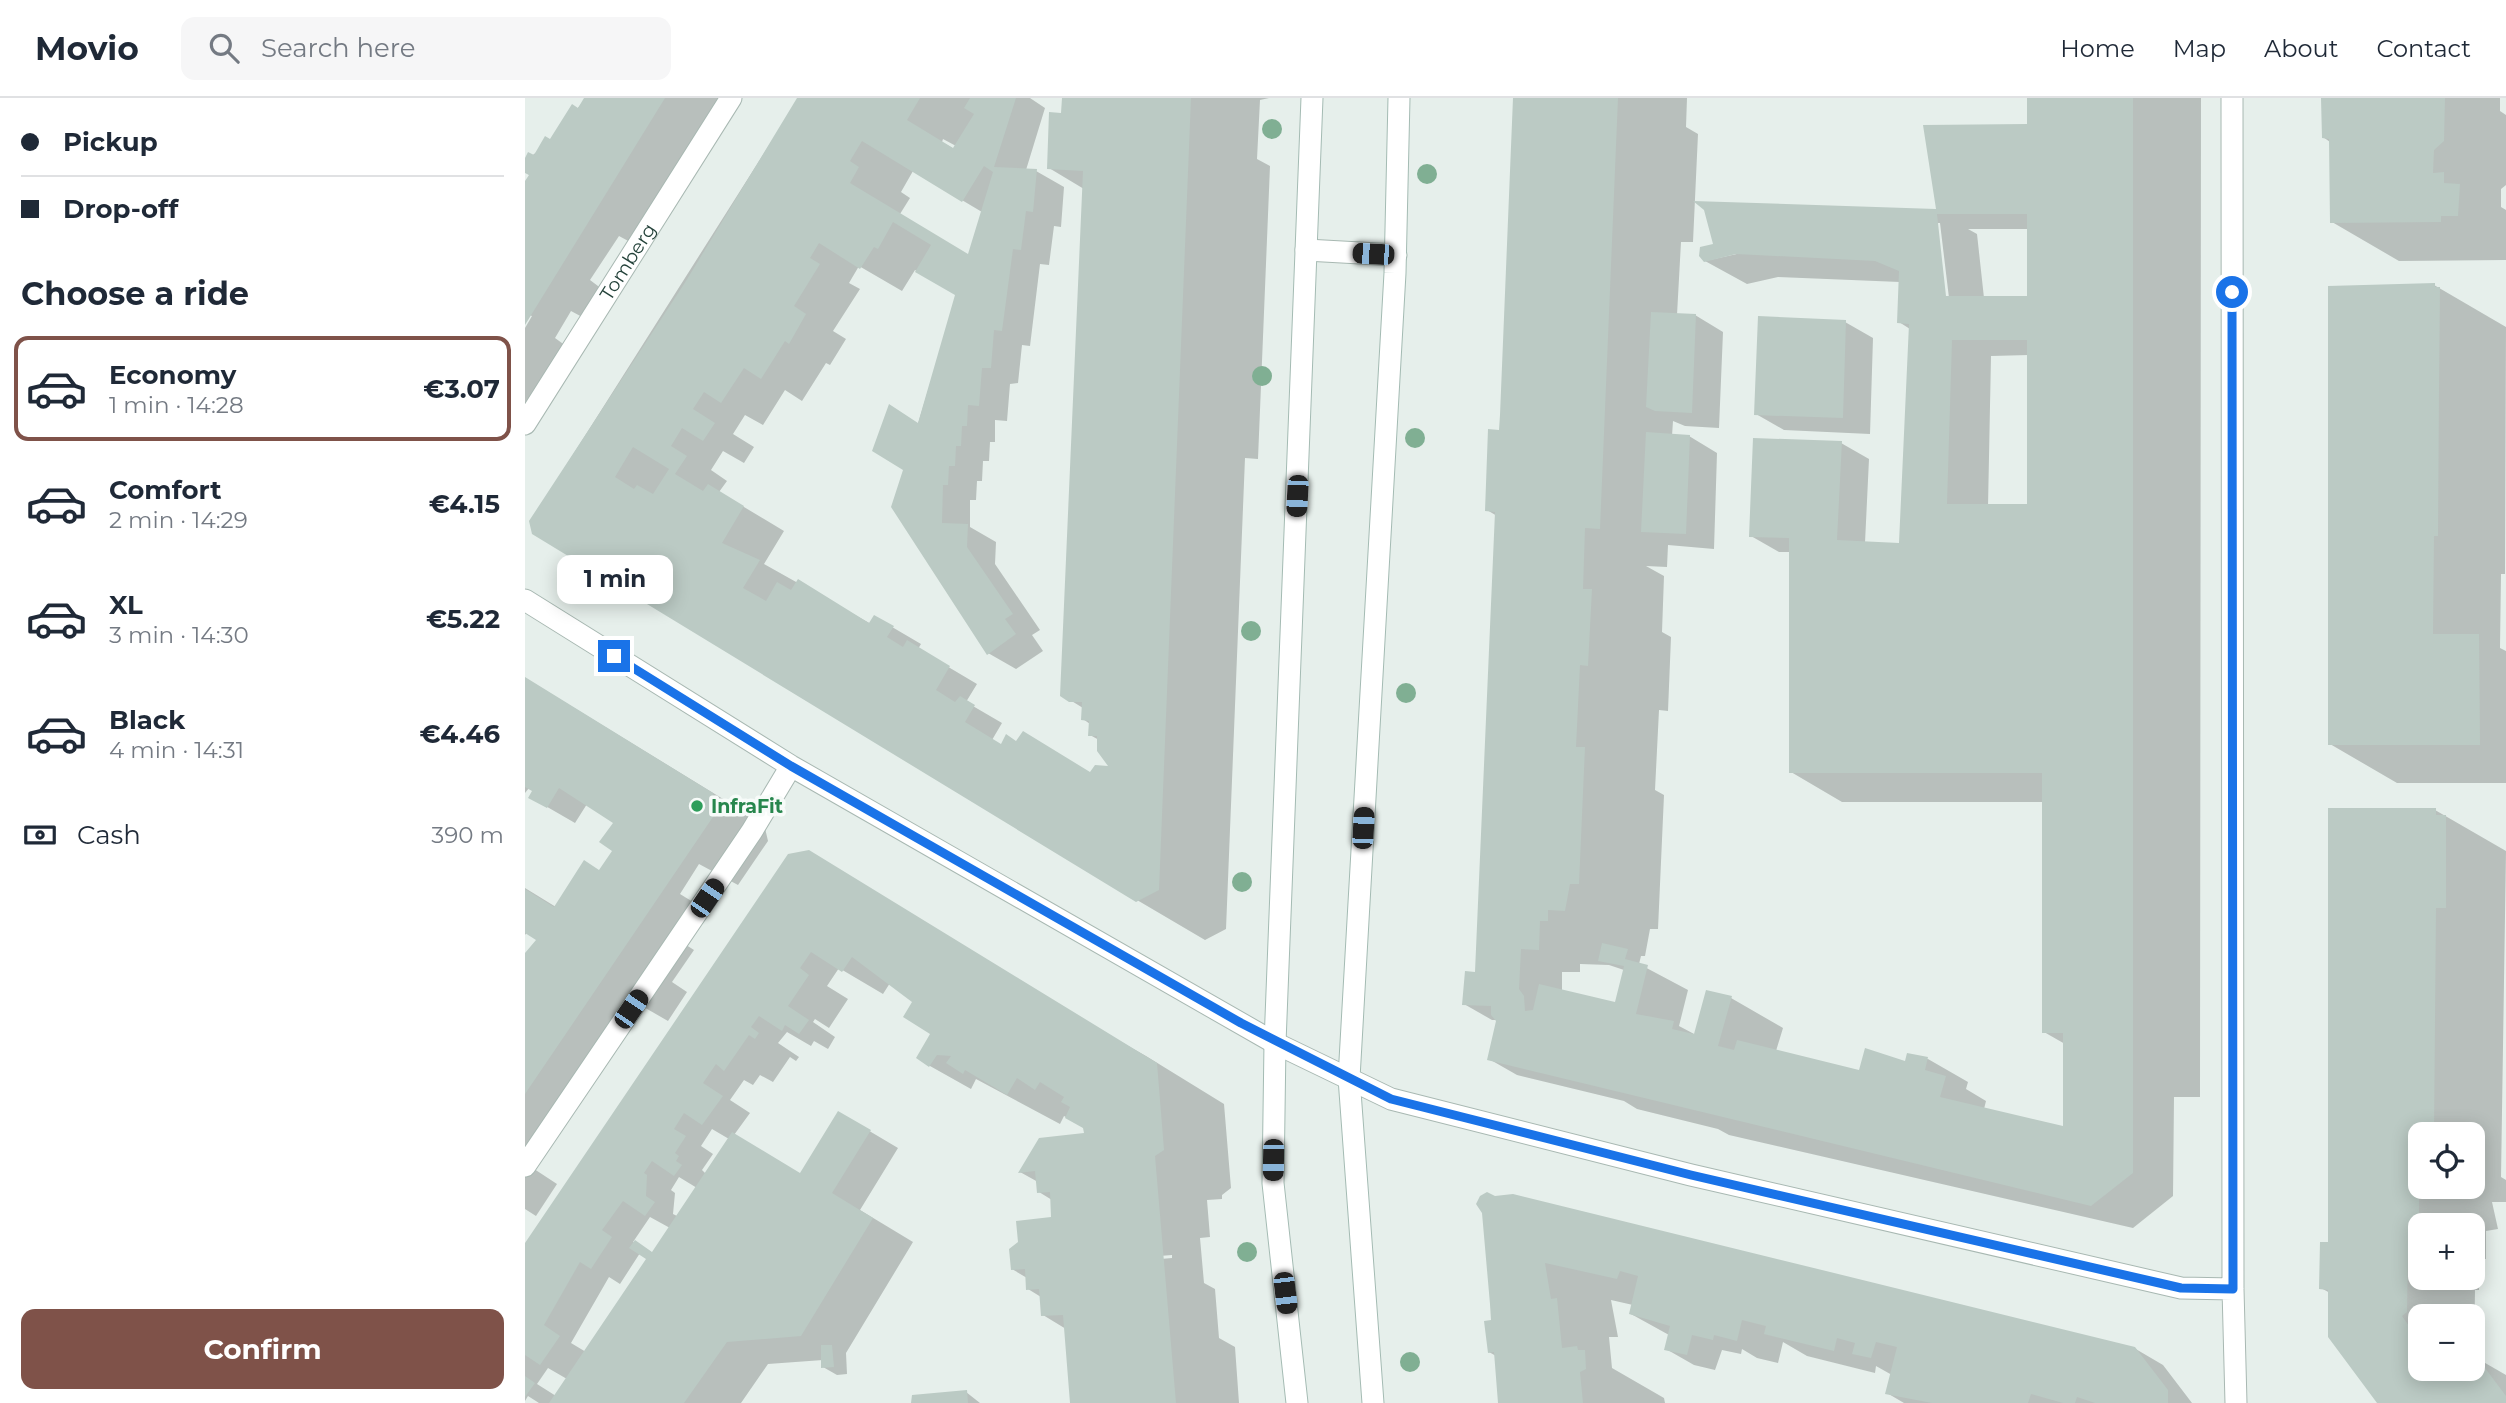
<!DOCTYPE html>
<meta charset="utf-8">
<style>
:root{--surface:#fff;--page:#f6f6f7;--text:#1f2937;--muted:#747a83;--line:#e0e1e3;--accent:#7f5249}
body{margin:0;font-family:Montserrat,sans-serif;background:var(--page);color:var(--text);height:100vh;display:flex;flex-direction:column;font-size:26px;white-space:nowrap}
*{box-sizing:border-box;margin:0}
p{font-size:23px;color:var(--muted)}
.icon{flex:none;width:38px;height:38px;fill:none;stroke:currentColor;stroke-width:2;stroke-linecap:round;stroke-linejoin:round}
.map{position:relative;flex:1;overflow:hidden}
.details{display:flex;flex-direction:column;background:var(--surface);width:525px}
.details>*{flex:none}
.hud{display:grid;align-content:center;height:154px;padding:0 21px;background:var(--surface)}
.tools{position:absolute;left:1883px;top:1024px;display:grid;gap:14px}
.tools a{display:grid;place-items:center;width:77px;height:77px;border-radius:14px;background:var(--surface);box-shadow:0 4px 18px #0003;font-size:35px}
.end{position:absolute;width:32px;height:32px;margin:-16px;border:9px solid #1a73e8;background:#fff;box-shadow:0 0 0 4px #fff}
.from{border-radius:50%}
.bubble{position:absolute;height:49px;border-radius:14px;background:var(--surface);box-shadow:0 4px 18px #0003;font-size:23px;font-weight:700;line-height:49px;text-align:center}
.car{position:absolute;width:21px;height:42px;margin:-21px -10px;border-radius:9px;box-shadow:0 0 5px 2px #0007;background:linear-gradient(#222 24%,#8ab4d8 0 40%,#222 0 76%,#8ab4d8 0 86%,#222 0)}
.hud b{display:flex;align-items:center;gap:24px;height:66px;font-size:26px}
.hud b+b{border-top:2px solid var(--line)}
.hud i{width:18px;height:18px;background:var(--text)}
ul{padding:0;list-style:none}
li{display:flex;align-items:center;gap:21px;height:105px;margin:0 14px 10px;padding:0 7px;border:4px solid transparent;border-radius:14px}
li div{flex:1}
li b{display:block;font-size:26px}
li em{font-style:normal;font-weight:700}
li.on{border-color:var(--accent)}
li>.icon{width:63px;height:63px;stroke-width:1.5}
h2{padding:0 21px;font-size:32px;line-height:84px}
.pay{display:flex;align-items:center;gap:18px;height:77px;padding:0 21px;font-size:26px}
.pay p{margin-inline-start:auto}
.cta{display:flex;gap:14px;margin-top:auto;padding:14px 21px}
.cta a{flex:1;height:80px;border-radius:14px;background:var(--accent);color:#fff;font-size:28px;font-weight:700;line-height:80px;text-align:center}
header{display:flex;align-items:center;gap:42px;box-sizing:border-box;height:98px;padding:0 35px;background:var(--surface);border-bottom:2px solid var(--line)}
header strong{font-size:33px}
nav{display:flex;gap:38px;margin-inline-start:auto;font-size:24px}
.search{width:490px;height:63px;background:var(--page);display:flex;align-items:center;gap:18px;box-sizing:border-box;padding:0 24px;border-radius:14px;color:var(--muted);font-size:26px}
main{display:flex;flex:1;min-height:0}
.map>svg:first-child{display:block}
.shadow{fill:#0003;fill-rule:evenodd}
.building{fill:#bbcac4;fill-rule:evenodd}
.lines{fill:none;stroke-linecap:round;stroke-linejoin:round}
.minor-casing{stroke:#a8b8b2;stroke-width:23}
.tertiary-casing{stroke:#a8b8b2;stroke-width:23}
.secondary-casing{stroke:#a4bbb3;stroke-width:23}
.minor{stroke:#fff;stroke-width:21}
.tertiary{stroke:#fff;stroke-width:21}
.secondary{stroke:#fff;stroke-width:21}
.tree{fill:#80af93}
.route{stroke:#1a73e8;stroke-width:9}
.leisure-dot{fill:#2e9e5b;stroke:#f7fbf9;stroke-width:2.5}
.labels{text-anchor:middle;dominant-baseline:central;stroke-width:7;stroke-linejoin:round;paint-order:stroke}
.street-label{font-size:19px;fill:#24423a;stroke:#f7fbf9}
.leisure-label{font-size:19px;font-weight:bold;fill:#27864d;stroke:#f7fbf9;text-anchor:start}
</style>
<header>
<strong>Movio</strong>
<div class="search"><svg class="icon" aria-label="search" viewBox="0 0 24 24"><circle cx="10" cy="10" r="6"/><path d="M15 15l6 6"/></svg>Search here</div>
<nav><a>Home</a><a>Map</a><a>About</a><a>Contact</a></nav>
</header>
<main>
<section class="details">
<div class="hud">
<b><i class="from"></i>Pickup</b>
<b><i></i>Drop-off</b>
</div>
<h2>Choose a ride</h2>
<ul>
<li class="on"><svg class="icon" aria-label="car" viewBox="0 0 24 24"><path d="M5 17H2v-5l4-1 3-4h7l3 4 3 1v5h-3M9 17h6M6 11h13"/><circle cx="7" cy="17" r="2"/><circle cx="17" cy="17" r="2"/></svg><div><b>Economy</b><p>1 min · 14:28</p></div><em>€3.07</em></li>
<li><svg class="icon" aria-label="car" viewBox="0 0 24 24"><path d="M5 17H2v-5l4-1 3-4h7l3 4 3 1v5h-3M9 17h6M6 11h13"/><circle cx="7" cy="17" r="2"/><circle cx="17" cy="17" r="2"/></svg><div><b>Comfort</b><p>2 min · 14:29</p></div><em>€4.15</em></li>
<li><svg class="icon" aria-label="car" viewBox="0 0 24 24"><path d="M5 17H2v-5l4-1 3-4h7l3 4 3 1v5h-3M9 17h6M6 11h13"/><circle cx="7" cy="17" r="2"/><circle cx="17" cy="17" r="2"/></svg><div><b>XL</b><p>3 min · 14:30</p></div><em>€5.22</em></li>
<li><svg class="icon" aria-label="car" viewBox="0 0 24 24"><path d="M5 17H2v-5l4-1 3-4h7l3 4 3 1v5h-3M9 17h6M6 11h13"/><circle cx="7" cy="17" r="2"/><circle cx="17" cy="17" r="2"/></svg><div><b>Black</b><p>4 min · 14:31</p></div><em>€4.46</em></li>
</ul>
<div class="pay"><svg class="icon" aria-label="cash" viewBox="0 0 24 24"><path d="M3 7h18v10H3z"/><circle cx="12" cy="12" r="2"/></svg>Cash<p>390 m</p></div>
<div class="cta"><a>Confirm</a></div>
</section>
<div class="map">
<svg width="1981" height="1305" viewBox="0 0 1981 1305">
<rect width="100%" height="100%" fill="#e6efeb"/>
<path class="shadow" d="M 61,0 L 210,0 L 107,145 L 94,138 L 65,182 L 77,191 L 59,220 L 46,213 L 30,240 L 52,256 L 0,315 L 0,230 L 7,218 L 4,217 L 0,223 L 0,87 L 6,78 L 0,74 L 0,63 L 26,43 Z
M 274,0 L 505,0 L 520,10 L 501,72 L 511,73 L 539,89 L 536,129 L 529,128 L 524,167 L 515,166 L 505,248 L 497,247 L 493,285 L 485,286 L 482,323 L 470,322 L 470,344 L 465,344 L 464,363 L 458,363 L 457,383 L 452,383 L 451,402 L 445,402 L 445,429 L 471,444 L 470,466 L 515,532 L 507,537 L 518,553 L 491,571 L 463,555 L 368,408 L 432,197 L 390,172 L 377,193 L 334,168 L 324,185 L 335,191 L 308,233 L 321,241 L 305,267 L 301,265 L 277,303 L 260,292 L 238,327 L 220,317 L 208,336 L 229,349 L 219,365 L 198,353 L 186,372 L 202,383 L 194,394 L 259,433 L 239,466 L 346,526 L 350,519 L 396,546 L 393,551 L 452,586 L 441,604 L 477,625 L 467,642 L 477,648 L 492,644 L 567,676 L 587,671 L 574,642 L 565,637 L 565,626 L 558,621 L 558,610 L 545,602 L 559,91 L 524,70 L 538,17 L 539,0 L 744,0 L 735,2 L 732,61 L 745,68 L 733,361 L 720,360 L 701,831 L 680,842 L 612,802 L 6,423 ZM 418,41 L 431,48 L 429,51 L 417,44 ZM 388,73 L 457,114 L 444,158 L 375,116 L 385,100 L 376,94 Z
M 990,0 L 1162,0 L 1161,29 L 1173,36 L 1168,144 L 1156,144 L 1152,217 L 1170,217 L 1198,234 L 1194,330 L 1160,328 L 1148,323 L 1147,338 L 1164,338 L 1192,355 L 1189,451 L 1143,447 L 1142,469 L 1121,468 L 1139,478 L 1137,534 L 1146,539 L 1143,613 L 1134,612 L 1130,692 L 1139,697 L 1133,831 L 1125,831 L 1120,858 L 1116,858 L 1114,866 L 1163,892 L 1154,928 L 1171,937 L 1206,900 L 1258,930 L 1251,953 L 1334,973 L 1403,961 L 1443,984 L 1441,991 L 1461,1003 L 1459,1011 L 1539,1030 L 1540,946 L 1519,934 L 1518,704 L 1317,704 L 1266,674 L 1266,454 L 1254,454 L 1226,438 L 1316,345 L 1344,361 L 1340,445 L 1376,446 L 1385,231 L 1374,224 L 1375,184 L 1253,179 L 1222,186 L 1180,163 L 1411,112 L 1504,29 L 1504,0 L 1676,0 L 1675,999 L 1649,999 L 1648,1098 L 1608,1130 L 1204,1037 L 1193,1031 L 1112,1011 L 1099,1003 L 992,977 L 964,961 L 973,922 L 967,922 L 939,906 L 952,875 L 972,418 L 962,412 L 976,334 ZM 1411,125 L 1415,125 L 1424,200 L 1420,200 ZM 1443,131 L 1504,131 L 1504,202 L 1459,200 L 1452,136 ZM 1504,257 L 1504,410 L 1463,409 L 1466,258 ZM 1055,866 L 1084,867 L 1099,872 L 1091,906 L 1037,893 L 1037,874 L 1055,874 Z
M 1798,0 L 1975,0 L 1975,13 L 1981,17 L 1981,87 L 1976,91 L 1976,109 L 1981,112 L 1981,162 L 1874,163 L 1807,124 L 1805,44 L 1798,39 Z
M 1909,187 L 1981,229 L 1980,476 L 1976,476 L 1975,550 L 1981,553 L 1981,685 L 1872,685 L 1805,646 Z
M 1320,224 L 1348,240 L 1345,336 L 1259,332 L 1231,316 Z
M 0,580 L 239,726 L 243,743 L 213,787 L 174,766 L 155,796 L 181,812 L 158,845 L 169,852 L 147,884 L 162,894 L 143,923 L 103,900 L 0,1053 L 0,857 L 13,842 L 2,834 L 0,837 L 0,790 L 31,809 L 75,774 L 87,755 L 90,725 L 62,706 L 50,725 L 5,699 L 9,693 L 4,690 L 0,695 Z
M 1910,712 L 1981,753 L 1976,1079 L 1981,1082 L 1981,1104 L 1967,1104 L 1973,1131 L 1961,1133 L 1961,1161 L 1955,1161 L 1954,1192 L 1950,1192 L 1949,1253 L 1948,1218 L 1895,1218 L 1895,1270 L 1948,1270 L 1948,1258 L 1981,1277 L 1981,1305 L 1854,1305 L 1805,1195 L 1796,1190 ZM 1895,1036 L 1948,1036 L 1948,1088 L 1895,1088 ZM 1895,1127 L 1948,1127 L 1948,1180 L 1895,1180 Z
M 264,758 L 621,958 L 699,1006 L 706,1090 L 697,1097 L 697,1101 L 682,1102 L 685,1139 L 675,1140 L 679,1185 L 690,1191 L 694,1240 L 710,1249 L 714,1305 L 546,1305 L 541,1231 L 518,1217 L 516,1199 L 503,1191 L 502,1180 L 487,1171 L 532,1121 L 527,1102 L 514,1094 L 513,1084 L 495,1074 L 560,1037 L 560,1029 L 539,1018 L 535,1026 L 451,981 L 446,991 L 405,968 L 393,960 L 407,936 L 390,903 L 365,885 L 358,896 L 314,870 L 302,888 L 323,901 L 304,930 L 290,921 L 288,924 L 310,939 L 303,951 L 289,943 L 286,948 L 262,934 L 253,945 L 274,959 L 271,963 L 265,959 L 248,984 L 235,977 L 228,987 L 219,982 L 205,1002 L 225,1015 L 209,1037 L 276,1077 L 314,1015 L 373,1050 L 335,1112 L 388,1144 L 321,1255 L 322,1276 L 312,1277 L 298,1269 L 298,1262 L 243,1266 L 216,1305 L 14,1305 L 3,1298 L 0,1303 L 0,1149 ZM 187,1031 L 204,1041 L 181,1076 L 177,1072 L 188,1056 L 176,1048 ZM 154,1079 L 172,1090 L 152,1118 L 148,1116 L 150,1095 L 146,1092 ZM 125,1119 L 145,1130 L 128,1155 L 108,1144 ZM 115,1155 L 124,1161 L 61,1254 L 46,1245 L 84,1179 L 95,1186 ZM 647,1157 L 647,1160 L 533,1170 L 533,1166 ZM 23,1270 L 42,1281 L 31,1298 L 12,1286 Z
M 0,1065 L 32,1086 L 11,1118 L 0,1111 Z
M 958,1098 L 987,1098 L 1609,1250 L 1638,1267 L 1667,1305 L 1379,1305 L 1362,1295 L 1367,1277 L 1351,1268 L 1350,1275 L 1282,1258 L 1258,1244 L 1253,1265 L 1232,1260 L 1217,1251 L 1216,1256 L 1197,1252 L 1190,1272 L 1169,1267 L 1141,1251 L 1144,1237 L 1106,1216 L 1108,1207 L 1086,1202 L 1093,1239 L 1084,1239 L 1087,1270 L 1139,1300 L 1140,1305 L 975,1305 L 971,1258 L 964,1254 L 967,1224 Z
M 441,1294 L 455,1305 L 388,1305 Z"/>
<path class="building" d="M 59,0 L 140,0 L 0,227 L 0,83 L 4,77 L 0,75 L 0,60 L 3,54 L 9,57 L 20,38 L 25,41 L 47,6 L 53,10 Z
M 272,0 L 395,0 L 382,22 L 428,50 L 449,16 L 439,10 L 445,0 L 491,0 L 469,69 L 512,71 L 508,114 L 501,113 L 496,152 L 488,151 L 477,233 L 469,232 L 466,270 L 457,270 L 454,308 L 443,307 L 442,328 L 437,328 L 436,348 L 431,348 L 430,368 L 424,368 L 423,387 L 418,387 L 417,425 L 443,426 L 442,449 L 488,516 L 480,521 L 491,536 L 462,557 L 366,409 L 378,372 L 347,353 L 364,306 L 393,325 L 430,197 L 390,174 L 406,147 L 368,124 L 353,151 L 349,149 L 335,171 L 294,145 L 285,160 L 295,166 L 269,208 L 281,216 L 264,246 L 260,243 L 236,281 L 219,270 L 196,305 L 179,294 L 168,311 L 190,325 L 178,343 L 157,330 L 146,348 L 162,358 L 150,376 L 178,393 L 183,386 L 219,408 L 197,445 L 235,462 L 218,490 L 241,503 L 252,484 L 266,492 L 273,481 L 344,525 L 349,517 L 369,528 L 362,539 L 378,549 L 382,542 L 425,568 L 411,592 L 430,604 L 435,598 L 450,607 L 440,624 L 476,646 L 481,636 L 491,643 L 498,633 L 565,674 L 570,667 L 583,668 L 572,653 L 572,638 L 563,638 L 564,623 L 556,622 L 557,604 L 544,604 L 535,598 L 558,73 L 522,71 L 524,14 L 536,15 L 537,0 L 666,0 L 634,792 L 611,804 L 7,436 L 4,423 L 161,183 ZM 337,43 L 437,104 L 459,68 L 468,74 L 443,156 L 325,85 L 334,69 L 325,63 ZM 108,349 L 144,371 L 128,396 L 112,387 L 109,391 L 90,379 Z
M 988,0 L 1093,0 L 1075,431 L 1060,430 L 1058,491 L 1067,491 L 1063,568 L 1055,567 L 1051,649 L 1060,649 L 1054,786 L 1045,786 L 1040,813 L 1023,812 L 1023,823 L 1015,823 L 1014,852 L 996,851 L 994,891 L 999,898 L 1000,913 L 1008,912 L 1014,886 L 1090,904 L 1099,868 L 1073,863 L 1077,845 L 1103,851 L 1100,861 L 1123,867 L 1111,916 L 1149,923 L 1147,931 L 1169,936 L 1181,892 L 1207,898 L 1193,948 L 1209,952 L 1212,942 L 1334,972 L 1340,950 L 1380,963 L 1382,955 L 1403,959 L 1400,972 L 1421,978 L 1415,999 L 1538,1028 L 1538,935 L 1517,935 L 1517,675 L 1264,675 L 1264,440 L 1224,439 L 1228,340 L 1317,343 L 1312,442 L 1374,445 L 1384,226 L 1372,225 L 1374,173 L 1350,163 L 1211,156 L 1179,164 L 1174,158 L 1175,149 L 1188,146 L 1179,112 L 1168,103 L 1411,111 L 1398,27 L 1502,26 L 1502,0 L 1608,0 L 1608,1075 L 1566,1108 L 962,962 L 971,923 L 966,917 L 966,908 L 937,907 L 940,873 L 950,874 L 970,414 L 960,413 L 963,331 L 974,332 L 975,317 ZM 1412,116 L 1502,116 L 1502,198 L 1421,198 ZM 1427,242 L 1502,242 L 1502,406 L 1422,406 Z
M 1796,0 L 1920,0 L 1919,43 L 1909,52 L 1908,75 L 1919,74 L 1919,85 L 1935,86 L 1933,118 L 1916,118 L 1916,124 L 1805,125 L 1804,41 L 1797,40 Z
M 1910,185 L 1910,189 L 1915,189 L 1914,292 L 1913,438 L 1909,438 L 1908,536 L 1954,536 L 1955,647 L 1803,647 L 1803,188 Z
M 1126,214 L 1171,216 L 1167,315 L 1130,313 L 1121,309 Z
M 1233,218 L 1321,222 L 1318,320 L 1229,317 Z
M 1121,334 L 1165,337 L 1161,436 L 1116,434 Z
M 0,579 L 188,695 L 192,713 L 0,996 L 0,855 L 11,842 L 0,835 L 0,791 L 29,809 L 59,762 L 74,772 L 87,753 L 74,744 L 88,725 L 34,690 L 22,710 L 3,700 L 7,693 L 0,689 Z
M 1803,710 L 1911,710 L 1911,717 L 1921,717 L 1921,810 L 1911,810 L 1909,1036 L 1895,1036 L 1895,1088 L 1905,1088 L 1906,1092 L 1894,1095 L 1894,1123 L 1888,1123 L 1887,1154 L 1883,1154 L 1882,1214 L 1877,1218 L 1891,1238 L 1895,1236 L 1895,1270 L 1948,1270 L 1948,1260 L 1957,1272 L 1960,1270 L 1981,1298 L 1981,1305 L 1852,1305 L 1803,1239 L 1803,1192 L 1794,1191 L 1795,1144 L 1803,1144 Z
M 284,752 L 632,965 L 639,1052 L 630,1058 L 651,1305 L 545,1305 L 538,1217 L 516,1218 L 514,1191 L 501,1192 L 500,1171 L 486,1172 L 484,1151 L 493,1144 L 491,1123 L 526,1119 L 525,1094 L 512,1095 L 510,1073 L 493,1075 L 514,1040 L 559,1035 L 558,1030 L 540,1020 L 545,1009 L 536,1004 L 539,999 L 515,984 L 510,992 L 492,980 L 482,997 L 440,972 L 438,976 L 421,965 L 426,958 L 412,957 L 404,969 L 391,960 L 405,936 L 378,919 L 387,904 L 327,859 L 317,874 L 286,854 L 275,870 L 284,877 L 263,908 L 284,922 L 274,936 L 260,927 L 257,933 L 234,918 L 226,929 L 234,935 L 230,941 L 224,937 L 199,973 L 191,966 L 178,985 L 198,998 L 177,1027 L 159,1015 L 149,1031 L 161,1038 L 150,1055 L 154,1058 L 151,1063 L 157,1067 L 149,1078 L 127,1063 L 119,1075 L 122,1077 L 121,1098 L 130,1104 L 120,1118 L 98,1103 L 77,1132 L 87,1139 L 66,1171 L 55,1164 L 19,1227 L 35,1238 L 15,1267 L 0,1257 L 0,1145 L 263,756 Z
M 313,1013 L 346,1032 L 307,1095 L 348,1120 L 276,1238 L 202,1244 L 159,1305 L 24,1305 L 121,1161 L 104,1150 L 110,1142 L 127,1154 L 207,1034 L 275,1075 Z
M 962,1094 L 970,1098 L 988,1096 L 1610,1249 L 1643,1292 L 1643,1305 L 1570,1305 L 1552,1299 L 1550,1305 L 1538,1305 L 1506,1296 L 1503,1305 L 1407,1305 L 1360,1296 L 1372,1249 L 1351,1244 L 1346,1260 L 1327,1256 L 1330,1245 L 1312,1240 L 1309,1253 L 1239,1236 L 1241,1228 L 1217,1222 L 1212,1243 L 1189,1237 L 1188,1242 L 1167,1237 L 1162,1257 L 1139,1252 L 1145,1228 L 1104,1216 L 1113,1178 L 1095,1173 L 1092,1181 L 1020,1165 L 1026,1201 L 1032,1200 L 1037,1250 L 1052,1248 L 1053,1252 L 1060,1252 L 1061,1271 L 1055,1274 L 1058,1305 L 973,1305 L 969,1254 L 963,1255 L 959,1223 L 966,1222 L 965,1206 L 957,1115 L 951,1106 L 955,1098 Z
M 296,1247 L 307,1247 L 309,1269 L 296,1270 Z
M 0,1278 L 10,1285 L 0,1299 Z
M 442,1292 L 443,1305 L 386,1305 L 387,1297 Z"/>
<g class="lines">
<g class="minor-casing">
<path id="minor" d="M 1707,0 L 1708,1191 L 1711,1305
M 781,152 L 871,157
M 0,502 L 266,668 L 750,945 L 866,1001 L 1166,1077 L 1656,1190 L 1708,1191
M 0,1068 L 227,733 L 266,668"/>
</g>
<g class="tertiary-casing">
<g id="tertiary">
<path id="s1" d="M 0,326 L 206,0"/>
</g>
</g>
<g class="secondary-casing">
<path id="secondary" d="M 772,1305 L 748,1085 L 750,945 L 787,0
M 848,1305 L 824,980 L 870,175 L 874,0"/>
</g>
<use href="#minor" class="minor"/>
<use href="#tertiary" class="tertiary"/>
<use href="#secondary" class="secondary"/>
</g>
<g class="tree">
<circle cx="747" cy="31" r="10"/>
<circle cx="902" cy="76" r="10"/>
<circle cx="737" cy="278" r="10"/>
<circle cx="890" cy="340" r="10"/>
<circle cx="726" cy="533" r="10"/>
<circle cx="881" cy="595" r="10"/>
<circle cx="717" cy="784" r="10"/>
<circle cx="722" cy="1154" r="10"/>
<circle cx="885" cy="1264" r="10"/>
</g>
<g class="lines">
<path class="route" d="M 89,558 L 266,668 L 716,925 L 866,1001 L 1166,1077 L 1656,1190 L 1708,1191 L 1707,194"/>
</g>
<circle class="leisure-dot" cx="172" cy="708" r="7"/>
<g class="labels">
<g class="street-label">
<text stroke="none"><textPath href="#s1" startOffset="192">Tomberg</textPath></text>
</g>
<g class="leisure-label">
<text x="186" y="708">InfraFit</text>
</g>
</g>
</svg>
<div class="tools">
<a><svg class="icon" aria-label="locate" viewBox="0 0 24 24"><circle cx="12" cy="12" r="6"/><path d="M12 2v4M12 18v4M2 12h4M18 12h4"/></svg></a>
<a>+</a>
<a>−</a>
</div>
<i class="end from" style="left:1707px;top:194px"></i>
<i class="end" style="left:89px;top:558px"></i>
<div class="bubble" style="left:32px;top:457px;width:116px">1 min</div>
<i class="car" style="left:848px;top:156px;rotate:273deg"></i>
<i class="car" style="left:772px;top:398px;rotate:183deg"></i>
<i class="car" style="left:838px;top:730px;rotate:3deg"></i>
<i class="car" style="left:182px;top:800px;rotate:34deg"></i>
<i class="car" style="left:106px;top:911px;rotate:34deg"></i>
<i class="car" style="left:748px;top:1062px;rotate:181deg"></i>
<i class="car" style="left:760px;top:1195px;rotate:173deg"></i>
</div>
</main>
